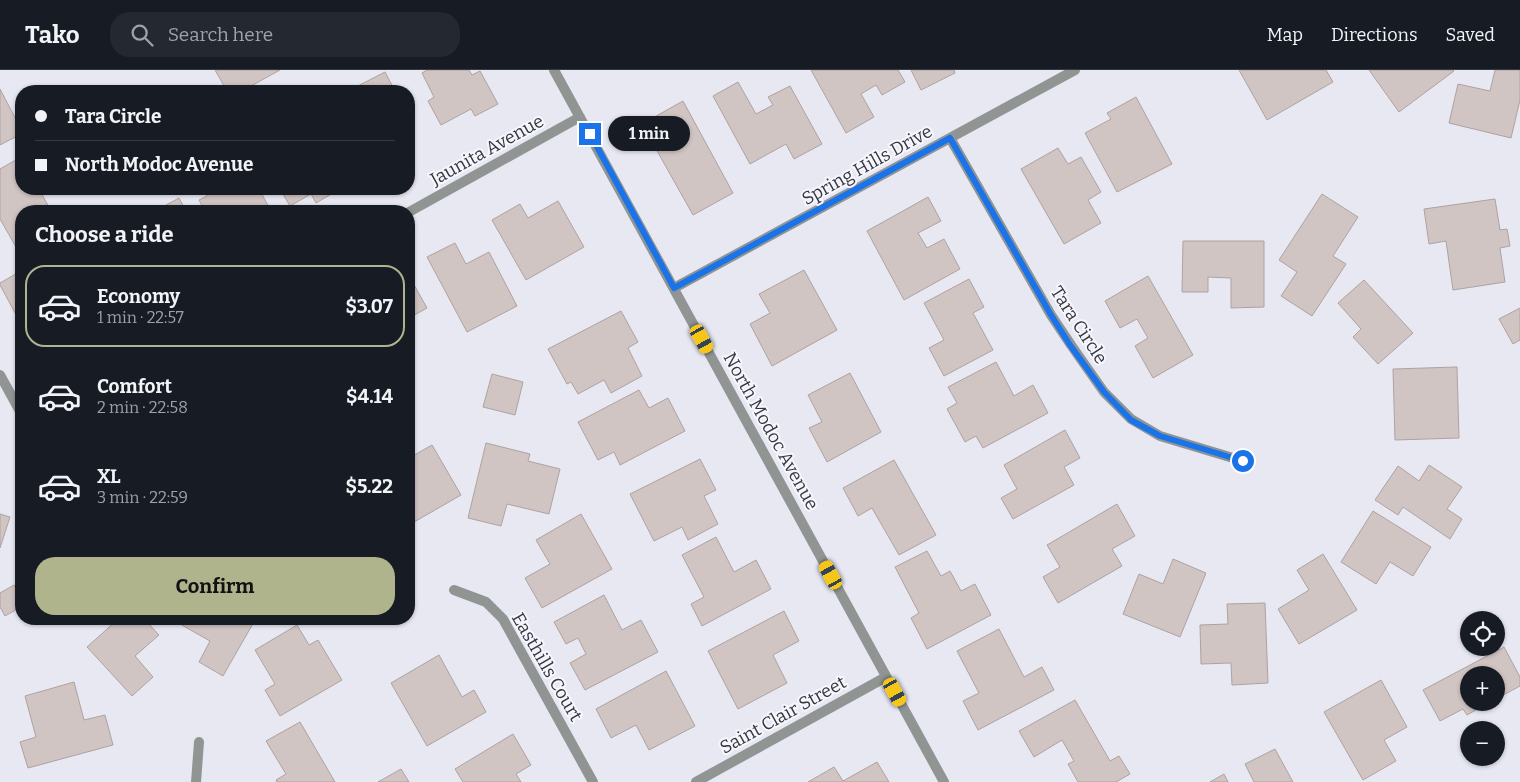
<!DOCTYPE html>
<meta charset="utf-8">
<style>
:root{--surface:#171b24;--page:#242831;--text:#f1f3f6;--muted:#9ea1a6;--line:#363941;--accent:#afb48d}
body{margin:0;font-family:Bitter,serif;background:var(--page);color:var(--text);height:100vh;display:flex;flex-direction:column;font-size:19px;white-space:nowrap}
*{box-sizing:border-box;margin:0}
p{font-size:16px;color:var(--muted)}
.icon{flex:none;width:28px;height:28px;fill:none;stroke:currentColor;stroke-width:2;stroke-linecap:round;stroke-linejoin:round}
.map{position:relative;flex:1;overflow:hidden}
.panel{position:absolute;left:15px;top:135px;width:400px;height:420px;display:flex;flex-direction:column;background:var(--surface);border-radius:20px;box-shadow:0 1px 4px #0004}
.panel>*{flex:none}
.guide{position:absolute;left:15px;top:15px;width:400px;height:110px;border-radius:20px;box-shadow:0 1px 4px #0004;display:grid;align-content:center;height:110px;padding:0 20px;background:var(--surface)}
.buttons{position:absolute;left:1460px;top:541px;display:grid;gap:10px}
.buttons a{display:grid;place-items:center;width:45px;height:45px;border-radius:50%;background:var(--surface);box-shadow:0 1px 4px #0004;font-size:25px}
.end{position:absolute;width:22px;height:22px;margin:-11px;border:6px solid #1a73e8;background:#fff;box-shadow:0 0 0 2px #fff}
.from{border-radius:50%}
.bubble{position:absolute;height:35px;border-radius:18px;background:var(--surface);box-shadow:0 1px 4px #0004;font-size:16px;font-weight:700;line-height:35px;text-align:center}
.car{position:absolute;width:15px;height:30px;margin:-15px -8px;border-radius:6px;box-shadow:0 0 4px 1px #0007;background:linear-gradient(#f5c518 24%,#345 0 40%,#f5c518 0 76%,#345 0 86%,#f5c518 0)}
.guide b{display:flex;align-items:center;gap:18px;height:48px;font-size:19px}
.guide b+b{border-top:1px solid var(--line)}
.guide i{width:12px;height:12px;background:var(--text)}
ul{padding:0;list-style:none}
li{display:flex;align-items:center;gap:15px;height:82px;margin:0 10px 8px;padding:0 10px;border:2px solid transparent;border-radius:20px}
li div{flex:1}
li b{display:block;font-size:19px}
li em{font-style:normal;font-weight:700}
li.active{border-color:var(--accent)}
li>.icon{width:45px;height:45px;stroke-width:1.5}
h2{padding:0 20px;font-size:22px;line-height:60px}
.action{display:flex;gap:10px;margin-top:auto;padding:10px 20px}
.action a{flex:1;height:58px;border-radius:20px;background:var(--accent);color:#111;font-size:20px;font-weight:700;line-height:58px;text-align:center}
header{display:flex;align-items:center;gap:30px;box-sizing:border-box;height:70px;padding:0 25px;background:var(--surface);border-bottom:1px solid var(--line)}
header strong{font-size:24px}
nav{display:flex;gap:28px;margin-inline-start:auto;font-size:18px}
.search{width:350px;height:45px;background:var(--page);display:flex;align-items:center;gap:12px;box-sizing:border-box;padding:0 18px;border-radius:20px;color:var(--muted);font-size:19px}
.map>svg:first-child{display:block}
.building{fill:#d1c5c4;stroke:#aea2a1}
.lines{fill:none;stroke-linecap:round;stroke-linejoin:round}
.minor{stroke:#909593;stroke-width:10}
.route{stroke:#1a73e8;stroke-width:6}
.labels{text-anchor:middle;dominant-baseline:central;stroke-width:4;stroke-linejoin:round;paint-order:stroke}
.street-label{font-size:18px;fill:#37373b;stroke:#f5f6fe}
</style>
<header>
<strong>Tako</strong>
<div class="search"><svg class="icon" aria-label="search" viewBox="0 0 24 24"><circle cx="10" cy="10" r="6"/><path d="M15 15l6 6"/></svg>Search here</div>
<nav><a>Map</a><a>Directions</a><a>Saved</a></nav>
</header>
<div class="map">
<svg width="1520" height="712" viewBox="0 0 1520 712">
<rect width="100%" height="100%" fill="#e8e8f2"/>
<path class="building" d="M 215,0 L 280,0 L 242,21 L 227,21 Z
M 427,0 L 469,0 L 472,5 L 480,1 L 498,34 L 475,46 L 471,39 L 441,55 L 428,31 L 434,27 L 422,3 Z
M 811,0 L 898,0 L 905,12 L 882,25 L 876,15 L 861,24 L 874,47 L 846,63 Z
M 911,0 L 954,0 L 955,3 L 921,20 Z
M 1239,0 L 1326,0 L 1333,12 L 1267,50 Z
M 1369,0 L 1453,0 L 1454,1 L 1399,42 Z
M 1495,0 L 1520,0 L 1520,30 L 1511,68 L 1449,53 L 1458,14 L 1490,21 Z
M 385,2 L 395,21 L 348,21 Z
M 738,12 L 756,44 L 773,35 L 768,27 L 790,16 L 822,74 L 794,89 L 786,74 L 750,94 L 713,26 Z
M 0,19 L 21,59 L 21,64 L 0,75 Z
M 1136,27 L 1172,94 L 1117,122 L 1085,63 L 1111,49 L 1107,43 Z
M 683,31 L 733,123 L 693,145 L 642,54 Z
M 1058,78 L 1068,94 L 1081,87 L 1101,122 L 1088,130 L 1101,153 L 1064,174 L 1021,99 Z
M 21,87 L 21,119 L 39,119 L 51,141 L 21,141 L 21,174 L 16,177 L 0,149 L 0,99 Z
M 203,119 L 259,119 L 271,141 L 205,141 L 199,130 L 207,126 Z
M 280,119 L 340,119 L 316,133 L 311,124 L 290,136 Z
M 1322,124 L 1358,147 L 1333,186 L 1346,194 L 1312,246 L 1281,226 L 1297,202 L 1279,190 Z
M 928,127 L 941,151 L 918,163 L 927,178 L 944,169 L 960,199 L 904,230 L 867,161 Z
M 179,128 L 186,141 L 155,141 Z
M 1495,129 L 1500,160 L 1507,159 L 1510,176 L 1500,178 L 1505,212 L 1453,220 L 1446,171 L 1429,174 L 1424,139 Z
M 558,131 L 584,177 L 526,210 L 492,150 L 520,134 L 528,148 Z
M 1183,171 L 1264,171 L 1264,237 L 1231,238 L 1231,208 L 1208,207 L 1208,222 L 1182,222 Z
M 455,173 L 466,194 L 489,182 L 517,236 L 467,262 L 427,187 Z
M 804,200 L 837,260 L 772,296 L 750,254 L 770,243 L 759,224 Z
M 21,201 L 21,254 L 0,215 L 0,213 Z
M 409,206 L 427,238 L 409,248 Z
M 1148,206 L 1193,285 L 1153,308 L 1135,276 L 1148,268 L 1137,249 L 1120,258 L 1105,231 Z
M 969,209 L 984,237 L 973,243 L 993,280 L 944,306 L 929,278 L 944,270 L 924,233 Z
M 1364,210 L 1413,263 L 1378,294 L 1353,267 L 1361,259 L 1338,233 Z
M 1520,238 L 1520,270 L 1513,274 L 1499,249 Z
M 621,241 L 638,272 L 628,278 L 642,306 L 611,323 L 604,310 L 578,324 L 571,312 L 567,314 L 548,279 Z
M 996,292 L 1014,326 L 1033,315 L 1048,343 L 983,378 L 976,366 L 965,372 L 947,339 L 957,333 L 948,317 Z
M 1457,297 L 1459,368 L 1395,370 L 1393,299 Z
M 850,303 L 881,362 L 827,392 L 809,358 L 822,352 L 808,325 Z
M 492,304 L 523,312 L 515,345 L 483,337 Z
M 639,320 L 649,338 L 668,328 L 685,361 L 620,395 L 614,382 L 598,390 L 578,352 Z
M 1065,360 L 1080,388 L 1064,397 L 1074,415 L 1013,449 L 1001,428 L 1017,419 L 1004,395 Z
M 486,373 L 530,384 L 528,391 L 560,399 L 549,444 L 507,434 L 501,456 L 468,448 Z
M 432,375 L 461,425 L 409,455 L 409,388 Z
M 700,389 L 716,420 L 704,426 L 718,454 L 688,470 L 682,457 L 654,471 L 630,424 Z
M 894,390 L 936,465 L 899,485 L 872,438 L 858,446 L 843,418 Z
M 1429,395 L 1462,417 L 1447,439 L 1462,449 L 1450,469 L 1403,437 L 1398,445 L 1375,430 L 1398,396 L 1419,411 Z
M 1117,434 L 1135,466 L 1112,479 L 1122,496 L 1058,533 L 1043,507 L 1060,497 L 1047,475 Z
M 1373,441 L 1431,477 L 1413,506 L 1390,492 L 1376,514 L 1341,492 Z
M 0,444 L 10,447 L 0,478 Z
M 581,444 L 612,499 L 542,538 L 525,508 L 550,494 L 536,470 Z
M 716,467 L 734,502 L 756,490 L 771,519 L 702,556 L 691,534 L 704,527 L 682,485 Z
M 927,481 L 941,506 L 950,501 L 961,521 L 975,514 L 991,545 L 927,579 L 911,548 L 919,543 L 895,497 Z
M 1323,484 L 1357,540 L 1299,574 L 1278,539 L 1309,520 L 1297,500 Z
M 1173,489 L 1206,503 L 1180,567 L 1123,544 L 1139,504 L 1163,514 Z
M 14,515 L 21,528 L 21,537 L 5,546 L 0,537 L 0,523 Z
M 604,525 L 622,560 L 641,550 L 658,582 L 585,620 L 570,593 L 586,584 L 578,568 L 566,574 L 554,552 Z
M 1265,533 L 1268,613 L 1232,615 L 1231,593 L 1201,594 L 1200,555 L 1228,554 L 1227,534 Z
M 784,541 L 799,571 L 773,585 L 787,613 L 738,639 L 708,581 Z
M 114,549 L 144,549 L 159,565 L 135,586 L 153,607 L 132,626 L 87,577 L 116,551 Z
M 183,549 L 252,549 L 255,550 L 223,606 L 199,592 L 210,571 L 180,554 Z
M 297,555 L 309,575 L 318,570 L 342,610 L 280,646 L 265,620 L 275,614 L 255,580 Z
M 999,559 L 1024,607 L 1042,597 L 1054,620 L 978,660 L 963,631 L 979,623 L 957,581 Z
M 1504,577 L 1520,607 L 1520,616 L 1496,629 L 1496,605 L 1469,605 L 1469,632 L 1490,632 L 1467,645 L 1463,639 L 1440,651 L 1423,620 Z
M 439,585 L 462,627 L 474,620 L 486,642 L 427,676 L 391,613 Z
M 666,601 L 695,656 L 649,680 L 636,655 L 611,668 L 596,639 Z
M 1381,610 L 1407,657 L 1384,670 L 1396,691 L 1363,710 L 1324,642 Z
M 74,612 L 84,650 L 105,645 L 113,675 L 28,698 L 20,672 L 36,667 L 25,626 Z
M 1075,630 L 1110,691 L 1119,686 L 1130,704 L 1116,712 L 1078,712 L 1068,694 L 1074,691 L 1062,670 L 1034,687 L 1019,661 Z
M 300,652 L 335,712 L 277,712 L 276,710 L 286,704 L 266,671 Z
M 513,664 L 531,695 L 516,704 L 521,712 L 463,712 L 455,699 Z
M 1275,679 L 1293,712 L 1254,712 L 1245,694 Z
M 877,692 L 889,712 L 808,712 L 834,697 L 843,711 Z
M 401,699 L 409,712 L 378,712 Z
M 1224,704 L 1228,712 L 1210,712 Z"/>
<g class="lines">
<path class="minor" d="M 554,0 L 944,712
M 950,68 L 1051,245 L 1071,275 L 1104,322 L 1131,349 L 1160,366 L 1243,391
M 409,142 L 580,47
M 674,218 L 1075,0
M 0,305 L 21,343
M 454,520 L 486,532 L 503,549 L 593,712
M 196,712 L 199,672
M 696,712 L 886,607"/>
</g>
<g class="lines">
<path class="route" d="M 590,64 L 674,218 L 950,68 L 1051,245 L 1070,275 L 1104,322 L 1131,350 L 1160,366 L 1243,391"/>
</g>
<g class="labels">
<g class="street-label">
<text transform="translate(487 80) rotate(-29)">Jaunita Avenue</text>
<text transform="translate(867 95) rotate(-29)">Spring Hills Drive</text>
<text transform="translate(1079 255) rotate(57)">Tara Circle</text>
<text transform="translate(771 361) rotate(61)">North Modoc Avenue</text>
<text transform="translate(547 597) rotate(60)">Easthills Court</text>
<text transform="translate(783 645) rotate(-29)">Saint Clair Street</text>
</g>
</g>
</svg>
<div class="buttons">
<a><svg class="icon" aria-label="locate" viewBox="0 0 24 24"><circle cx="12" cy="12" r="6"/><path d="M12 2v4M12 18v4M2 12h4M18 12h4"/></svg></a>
<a>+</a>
<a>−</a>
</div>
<i class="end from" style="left:1243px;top:391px"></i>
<i class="end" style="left:590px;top:64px"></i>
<div class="bubble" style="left:608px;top:46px;width:82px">1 min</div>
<i class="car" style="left:702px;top:269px;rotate:151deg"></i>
<i class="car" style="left:831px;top:505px;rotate:331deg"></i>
<i class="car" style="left:895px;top:622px;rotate:151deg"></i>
<div class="guide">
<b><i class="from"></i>Tara Circle</b>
<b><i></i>North Modoc Avenue</b>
</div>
<section class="panel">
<h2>Choose a ride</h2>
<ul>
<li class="active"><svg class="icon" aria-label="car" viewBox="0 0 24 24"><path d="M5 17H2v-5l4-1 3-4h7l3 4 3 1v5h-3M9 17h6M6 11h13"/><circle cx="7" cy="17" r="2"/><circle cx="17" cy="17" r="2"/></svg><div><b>Economy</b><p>1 min · 22:57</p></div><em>$3.07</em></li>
<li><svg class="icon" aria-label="car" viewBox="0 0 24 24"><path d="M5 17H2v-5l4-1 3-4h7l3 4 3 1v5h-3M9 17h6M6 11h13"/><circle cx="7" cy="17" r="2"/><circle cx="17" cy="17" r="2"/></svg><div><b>Comfort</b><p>2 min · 22:58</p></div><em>$4.14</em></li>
<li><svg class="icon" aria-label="car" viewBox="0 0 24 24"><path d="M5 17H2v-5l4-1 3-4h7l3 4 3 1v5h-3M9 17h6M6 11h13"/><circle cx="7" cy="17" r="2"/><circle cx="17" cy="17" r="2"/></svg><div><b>XL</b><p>3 min · 22:59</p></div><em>$5.22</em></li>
</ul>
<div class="action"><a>Confirm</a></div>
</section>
</div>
